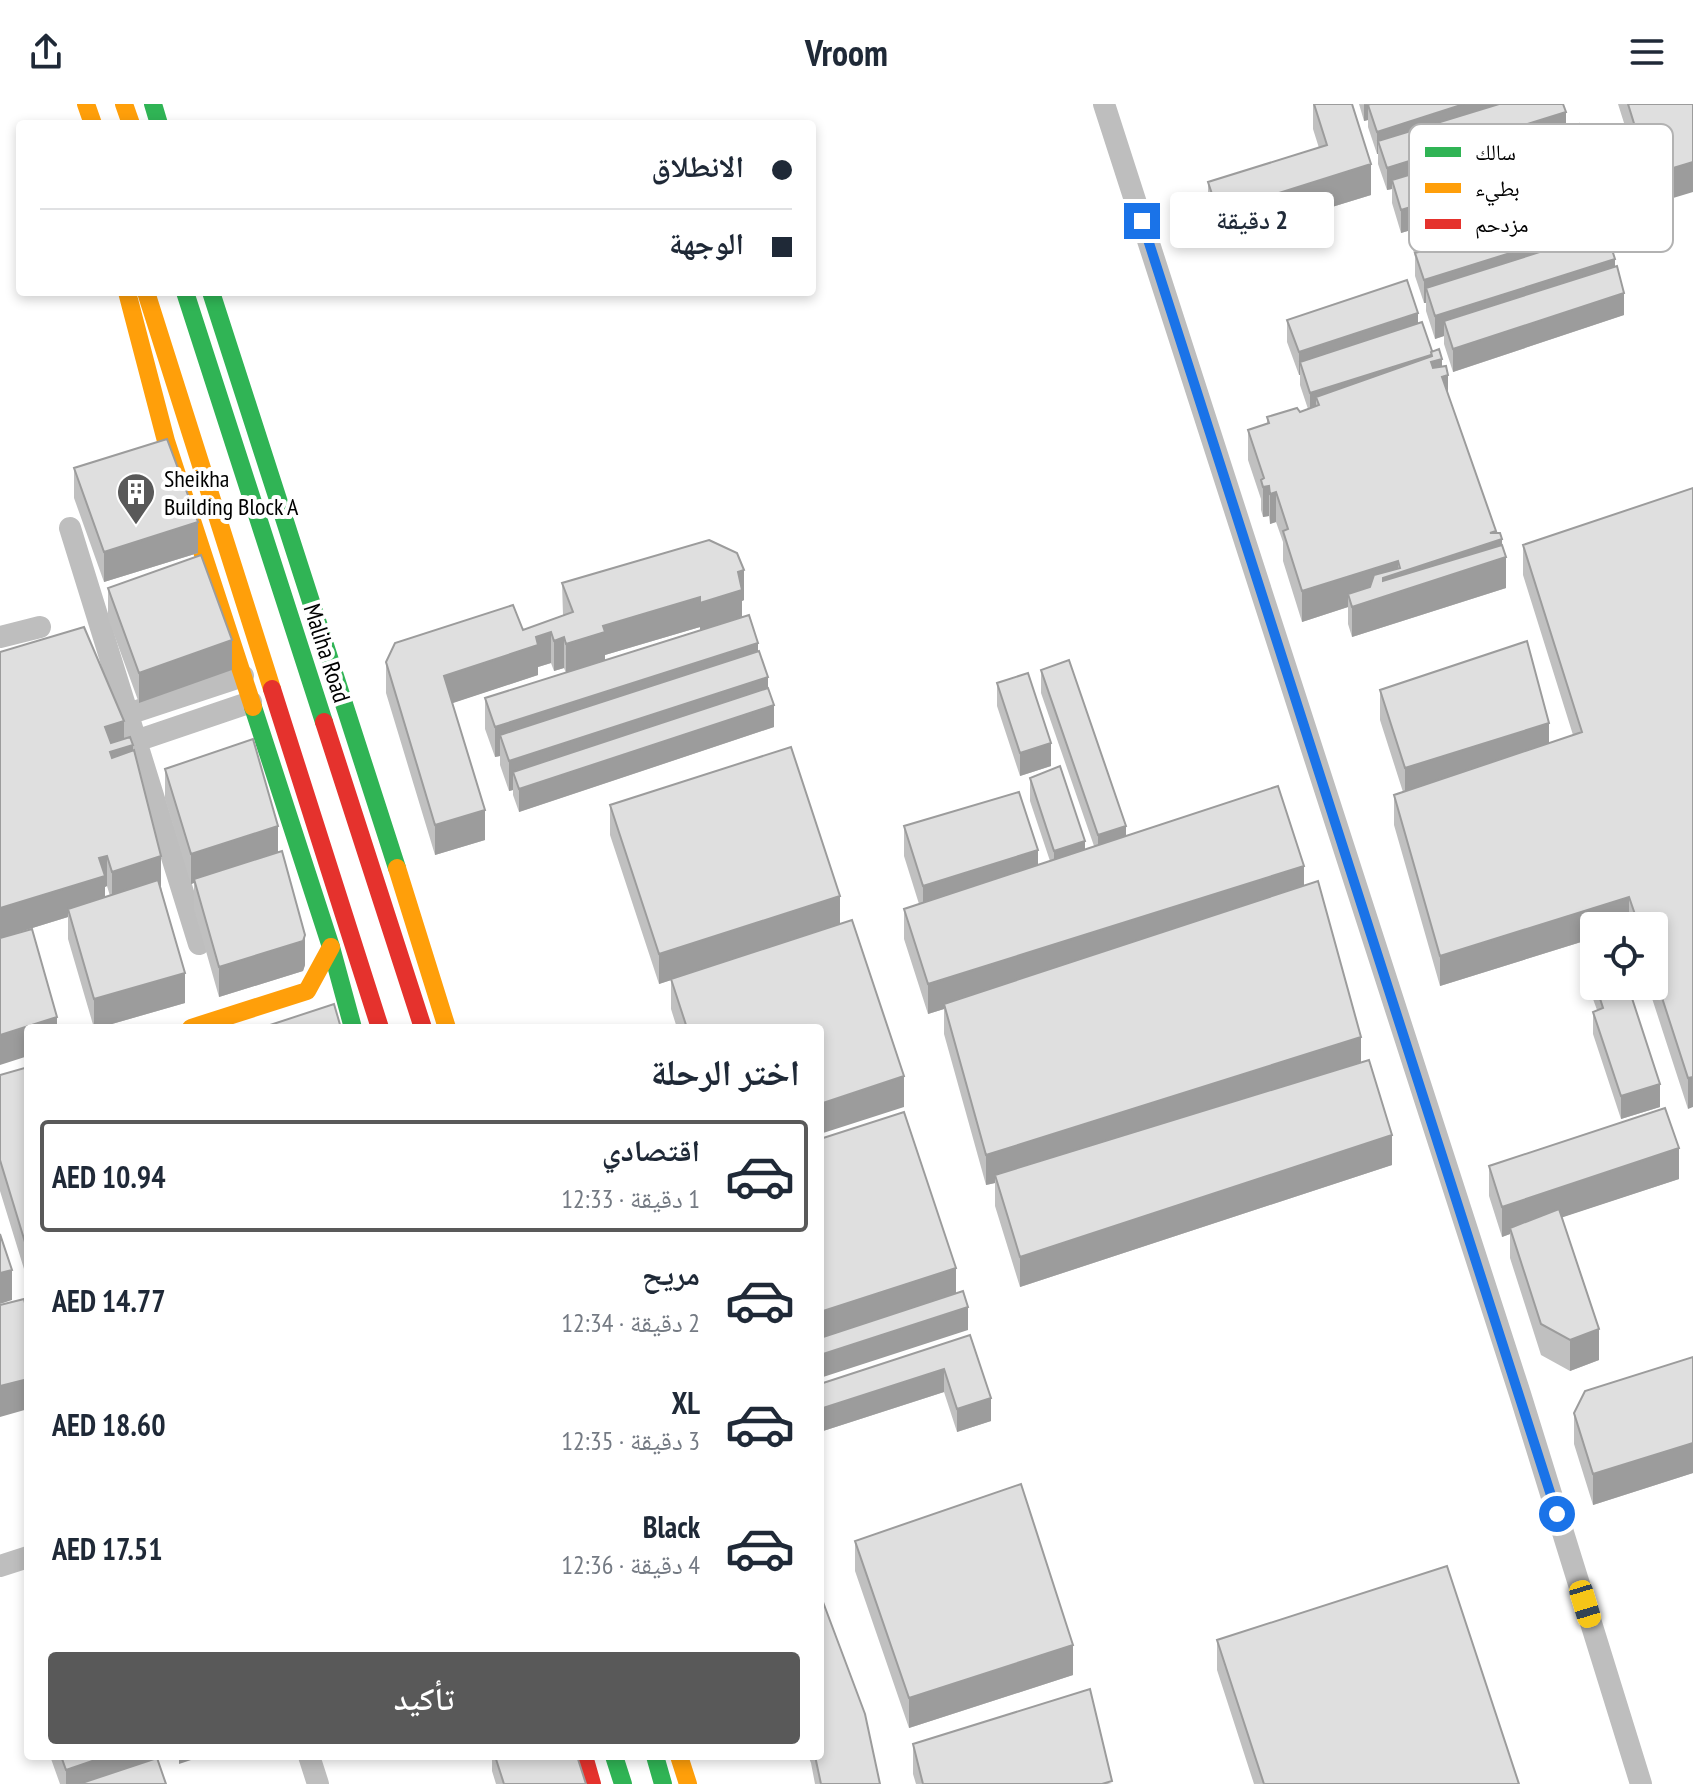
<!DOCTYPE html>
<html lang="ar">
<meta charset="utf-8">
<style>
:root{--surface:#fff;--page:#f2f2f3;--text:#1f2937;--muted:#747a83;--line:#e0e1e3;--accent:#595959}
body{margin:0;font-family:"PT Sans Narrow","Noto Naskh Arabic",sans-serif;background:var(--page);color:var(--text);direction:rtl;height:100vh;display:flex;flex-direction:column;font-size:30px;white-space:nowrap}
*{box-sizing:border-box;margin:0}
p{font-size:26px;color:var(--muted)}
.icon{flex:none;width:44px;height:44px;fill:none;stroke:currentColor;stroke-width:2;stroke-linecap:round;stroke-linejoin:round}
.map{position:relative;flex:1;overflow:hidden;direction:ltr}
.side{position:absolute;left:24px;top:920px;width:800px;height:736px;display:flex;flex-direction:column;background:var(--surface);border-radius:8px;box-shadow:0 4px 12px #0003;direction:rtl}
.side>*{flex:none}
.hud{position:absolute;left:16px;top:16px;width:800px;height:176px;border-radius:8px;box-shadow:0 4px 12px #0003;direction:rtl;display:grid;align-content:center;height:176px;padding:0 24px;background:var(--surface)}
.tools{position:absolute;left:1580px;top:808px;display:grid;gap:16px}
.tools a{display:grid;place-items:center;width:88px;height:88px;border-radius:8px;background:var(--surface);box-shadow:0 4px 12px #0003;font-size:40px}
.end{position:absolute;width:36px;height:36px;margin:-18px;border:10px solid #1a73e8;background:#fff;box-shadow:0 0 0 4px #fff}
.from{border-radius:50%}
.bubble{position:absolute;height:56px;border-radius:8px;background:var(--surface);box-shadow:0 4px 12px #0003;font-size:26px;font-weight:600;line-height:56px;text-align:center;direction:rtl}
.car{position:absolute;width:24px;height:48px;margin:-24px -12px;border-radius:10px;box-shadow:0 0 6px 2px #0007;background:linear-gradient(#f5c518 24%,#345 0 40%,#f5c518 0 76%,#345 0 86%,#f5c518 0)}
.hud b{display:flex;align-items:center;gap:28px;height:76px;font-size:30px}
.hud b+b{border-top:2px solid var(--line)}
.hud i{width:20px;height:20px;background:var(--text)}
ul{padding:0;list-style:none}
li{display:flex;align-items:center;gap:24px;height:112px;margin:0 16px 12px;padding:0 8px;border:4px solid transparent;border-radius:8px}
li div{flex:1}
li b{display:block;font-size:30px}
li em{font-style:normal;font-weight:600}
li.active{border-color:var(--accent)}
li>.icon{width:72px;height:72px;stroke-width:1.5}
h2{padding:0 24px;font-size:36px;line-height:96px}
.primary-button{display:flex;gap:16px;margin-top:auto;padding:16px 24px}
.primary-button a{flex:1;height:92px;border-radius:8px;background:var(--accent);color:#fff;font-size:32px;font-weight:600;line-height:92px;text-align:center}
header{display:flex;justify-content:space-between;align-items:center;height:104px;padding:0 24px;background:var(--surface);font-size:36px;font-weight:600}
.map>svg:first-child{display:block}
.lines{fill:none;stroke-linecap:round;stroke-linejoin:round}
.street{stroke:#bebebe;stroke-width:22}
.fast{stroke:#30b455;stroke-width:18}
.slow{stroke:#ff9f0a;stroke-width:18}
.jam{stroke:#e5322d;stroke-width:18}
.wall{fill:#c0c0c0;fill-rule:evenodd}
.shaded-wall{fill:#9c9c9c}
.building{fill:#dfdfdf;stroke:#9c9c9c;stroke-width:2}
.route{stroke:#1a73e8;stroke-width:10}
.labels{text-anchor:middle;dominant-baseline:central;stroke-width:8;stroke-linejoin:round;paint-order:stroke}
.poi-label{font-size:24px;fill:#000;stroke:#fff;text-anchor:start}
.street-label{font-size:24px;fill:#000;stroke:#fff}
.key{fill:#fff;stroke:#b2b2b2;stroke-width:2}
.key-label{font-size:22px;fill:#000}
</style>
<header><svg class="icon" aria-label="menu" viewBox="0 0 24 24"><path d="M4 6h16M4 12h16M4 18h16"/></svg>Vroom<svg class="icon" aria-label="share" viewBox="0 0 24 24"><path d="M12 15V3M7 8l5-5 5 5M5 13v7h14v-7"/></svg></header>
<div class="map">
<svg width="1693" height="1680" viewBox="0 0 1693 1680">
<rect width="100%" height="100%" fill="#fff"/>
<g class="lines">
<path class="street" d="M 1104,0 L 1520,1290 L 1641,1680
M 70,424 L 199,840
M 0,533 L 40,523
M 128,610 L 243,572
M 136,637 L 251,598
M 0,1462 L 28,1453
M 309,1652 L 318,1680"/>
<path class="fast" d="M 153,0 L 159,20
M 185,188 L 324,618
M 211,188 L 397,764
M 253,603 L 331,843 L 353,924
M 614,1652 L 623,1680
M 655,1652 L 663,1680"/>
<path class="slow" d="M 86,0 L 93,20
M 124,0 L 131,20
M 127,188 L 166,337 L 253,603
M 146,188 L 272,585
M 397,764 L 447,924
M 191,924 L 307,887 L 331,843
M 679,1652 L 688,1680"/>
<path class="jam" d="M 272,585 L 380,924
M 324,618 L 423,924
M 584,1652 L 592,1680"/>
</g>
<path class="wall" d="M 1313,0 L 1352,0 L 1371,91 L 1218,138 L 1208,108 L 1208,78 L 1319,44 L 1313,25 Z
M 1359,0 L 1563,0 L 1566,24 L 1588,54 L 1615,162 L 1624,211 L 1453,268 L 1444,240 L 1444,232 L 1435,235 L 1426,207 L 1426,199 L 1424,199 L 1415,172 L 1415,153 L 1411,138 L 1411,126 L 1401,129 L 1392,99 L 1392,85 L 1387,86 L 1378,60 L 1378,50 L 1377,50 L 1368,23 L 1368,16 L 1364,17 Z
M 1618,0 L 1693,0 L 1650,101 Z
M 1287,216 L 1418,220 L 1432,247 L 1442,262 L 1448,290 L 1496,429 L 1502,442 L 1506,484 L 1352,533 L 1348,520 L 1348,503 L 1302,518 L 1283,457 L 1283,438 L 1276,418 L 1270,420 L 1269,412 L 1263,413 L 1261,406 L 1261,395 L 1248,356 L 1248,326 L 1267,320 L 1267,313 L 1300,308 L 1308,305 L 1300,281 L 1300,271 L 1299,271 L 1287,238 Z
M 74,364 L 198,449 L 104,478 L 74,394 Z
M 1693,384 L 1688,1005 L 1648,882 L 1654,882 L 1654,822 L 1594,822 L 1594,834 L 1440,882 L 1394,721 L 1394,691 L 1403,688 L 1380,616 L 1380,586 L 1549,639 L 1573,631 L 1523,471 L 1523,441 Z
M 562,479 L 744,496 L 742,497 L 742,513 L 758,547 L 768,584 L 774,623 L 519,708 L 513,691 L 513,686 L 509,687 L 500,661 L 500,652 L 495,653 L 485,625 L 485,594 L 566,569 L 564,564 L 554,567 L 551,559 L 538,563 L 538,571 L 452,599 L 485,736 L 435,751 L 386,589 L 386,558 L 523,526 L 563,511 ZM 700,523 L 700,526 L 605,556 L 605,551 Z
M 108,484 L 232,566 L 139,599 L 108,514 Z
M 1041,566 L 1126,732 L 1304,781 L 1361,959 L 1392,1061 L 1020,1183 L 995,1102 L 995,1079 L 986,1081 L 944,930 L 944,905 L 928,910 L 904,835 L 904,805 L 919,800 L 904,752 L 904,722 L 1038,761 L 1050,757 L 1030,697 L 1030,674 L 1085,746 L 1094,742 L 1041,589 Z
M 997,579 L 1051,662 L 1020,672 L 997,602 Z
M 124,635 L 133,647 L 185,899 L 98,924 L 94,924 L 68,835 L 68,813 L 0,834 ZM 107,782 L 110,792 L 105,793 L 105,783 Z
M 165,665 L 278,749 L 305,861 L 303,867 L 219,893 L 194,805 L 194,779 L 191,780 L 165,695 Z
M 610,701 L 840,820 L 904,1003 L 820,924 L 677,924 L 671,905 L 671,876 L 659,880 L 610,731 Z
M 1594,860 L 1594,882 L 1628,882 L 1660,1003 L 1621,1015 L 1593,930 L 1593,908 L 1597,906 L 1589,884 L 1589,861 Z
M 28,963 L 28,1178 L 0,1087 L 0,971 Z
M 1489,1062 L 1679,1075 L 1562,1113 L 1599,1256 L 1570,1267 L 1541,1251 L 1510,1154 L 1510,1130 L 1502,1133 L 1489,1092 Z
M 970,1231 L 991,1317 L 957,1328 L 944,1288 L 820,1328 L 820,1280 Z
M 1693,1253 L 1693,1369 L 1593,1401 L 1574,1340 L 1574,1309 Z
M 855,1437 L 1073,1571 L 909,1624 L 855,1467 Z
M 1217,1536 L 1519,1680 L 1254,1680 L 1217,1566 Z
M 913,1640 L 1112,1680 L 916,1680 L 913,1670 Z
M 50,1652 L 158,1652 L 158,1657 L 166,1680 L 60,1680 Z
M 492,1652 L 577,1652 L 586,1680 L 496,1680 L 492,1667 Z
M 808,1652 L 820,1652 L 880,1680 L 815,1680 L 811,1659 Z"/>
<path class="shaded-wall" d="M 1364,0 L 1415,0 L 1368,1 L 1368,16 L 1364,17 Z
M 1464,0 L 1536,0 L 1378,37 L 1378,50 L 1377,50 L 1377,28 Z
M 1566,8 L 1566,31 L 1392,76 L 1392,85 L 1387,86 L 1387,64 Z
M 1588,49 L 1588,72 L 1411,115 L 1411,126 L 1401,129 L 1401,106 Z
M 1693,58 L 1693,88 L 1650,101 L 1650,71 Z
M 1371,60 L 1371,91 L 1218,138 L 1218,108 Z
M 1599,80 L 1599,103 L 1417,156 L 1417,138 Z
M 1606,119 L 1606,142 L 1426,184 L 1426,199 L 1424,199 L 1424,176 Z
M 1615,155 L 1615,178 L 1444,217 L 1444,232 L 1435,235 L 1435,212 Z
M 1624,189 L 1624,211 L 1453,268 L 1453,245 Z
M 1418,209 L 1418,232 L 1300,258 L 1300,271 L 1299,271 L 1299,248 Z
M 1431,251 L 1431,274 L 1319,301 L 1316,293 L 1316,310 L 1310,312 L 1310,289 Z
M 1442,255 L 1442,286 L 1431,258 Z
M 1448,271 L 1448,301 L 1442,273 Z
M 1269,382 L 1269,412 L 1263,413 L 1263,383 Z
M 1276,388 L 1276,418 L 1270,420 L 1270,390 Z
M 198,418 L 198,449 L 104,478 L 104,448 Z
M 1496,427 L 1496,437 L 1502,435 L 1502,455 L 1506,453 L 1506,484 L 1352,533 L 1352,503 L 1348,490 L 1348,503 L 1302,518 L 1302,487 L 1398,457 L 1398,469 Z
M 744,466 L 744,496 L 742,497 L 742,516 L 700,529 L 700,499 L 738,468 Z
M 700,493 L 700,523 L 605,551 L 605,559 L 566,571 L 566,540 L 603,522 Z
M 551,528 L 551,559 L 538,563 L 538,571 L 444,602 L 444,572 L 536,533 Z
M 564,533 L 564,564 L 554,567 L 554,537 Z
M 232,536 L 232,566 L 139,599 L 139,569 Z
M 758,539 L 758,570 L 500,631 L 500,652 L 495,653 L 495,623 Z
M 768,573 L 768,603 L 774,601 L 774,623 L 519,708 L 519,685 L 513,668 L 513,686 L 509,687 L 509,657 Z
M 124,617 L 124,644 L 133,641 L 133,671 L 110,679 L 105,623 Z
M 1549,619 L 1549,649 L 1405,695 L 1405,664 Z
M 1051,639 L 1051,662 L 1020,672 L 1020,649 Z
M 485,706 L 485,736 L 435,751 L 435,721 Z
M 278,722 L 278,752 L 194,775 L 194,779 L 191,780 L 191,750 Z
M 1126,722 L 1126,745 L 1098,754 L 1098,731 Z
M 1085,737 L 1085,760 L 1054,770 L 1054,747 Z
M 1038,746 L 1038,777 L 923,812 L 923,782 Z
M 107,752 L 107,782 L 105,783 L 105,802 L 68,805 L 68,813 L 0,834 L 0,804 L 99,754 Z
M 161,752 L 161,782 L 112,798 L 112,768 Z
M 1304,762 L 1304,792 L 944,900 L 944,905 L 928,910 L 928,880 Z
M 840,792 L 840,822 L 659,880 L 659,850 Z
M 1629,793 L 1629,822 L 1594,822 L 1594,834 L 1440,882 L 1440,852 Z
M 305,831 L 305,861 L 303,867 L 219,893 L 219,863 Z
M 185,869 L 185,899 L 98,924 L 94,924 L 94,895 Z
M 57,913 L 57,924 L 28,924 L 28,952 L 0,961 L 0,931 Z
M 1361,933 L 1361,964 L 995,1071 L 995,1079 L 986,1081 L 986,1051 Z
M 904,972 L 904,1003 L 820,1030 L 820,1000 Z
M 1693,973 L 1693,1003 L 1688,1005 L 1688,974 Z
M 1660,980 L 1660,1003 L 1621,1015 L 1621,992 Z
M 1392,1031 L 1392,1061 L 1020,1183 L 1020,1153 Z
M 1679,1044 L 1679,1075 L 1512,1130 L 1510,1124 L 1510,1130 L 1502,1133 L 1502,1103 Z
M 956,1164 L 956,1194 L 820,1238 L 820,1208 Z
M 12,1166 L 12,1196 L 0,1200 L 0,1169 Z
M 968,1203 L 968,1226 L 820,1274 L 820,1251 Z
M 1599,1225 L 1599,1256 L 1570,1267 L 1570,1236 Z
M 944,1265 L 944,1288 L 820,1328 L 820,1305 Z
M 28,1275 L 28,1305 L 0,1313 L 0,1282 Z
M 991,1294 L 991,1317 L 957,1328 L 957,1305 Z
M 1693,1339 L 1693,1369 L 1593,1401 L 1593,1370 Z
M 1073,1541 L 1073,1571 L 909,1624 L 909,1594 Z
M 107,1652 L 158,1652 L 158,1665 L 113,1680 L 66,1680 L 66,1666 Z
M 179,1652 L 203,1652 L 179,1660 Z"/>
<path class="building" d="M 1314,0 L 1352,0 L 1371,60 L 1218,108 L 1208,78 L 1327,41 Z
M 1370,0 L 1464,0 L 1377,28 L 1368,1 Z
M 1499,0 L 1563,0 L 1566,8 L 1387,64 L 1378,37 Z
M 1628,0 L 1693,0 L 1693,58 L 1650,71 Z
M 1579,20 L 1588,49 L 1401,106 L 1392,76 Z
M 1597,91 L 1606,119 L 1424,176 L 1415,149 Z
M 1606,127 L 1615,155 L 1435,212 L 1426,184 Z
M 1617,162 L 1624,189 L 1453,245 L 1444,217 Z
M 1407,176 L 1418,209 L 1299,248 L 1287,216 Z
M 1422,218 L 1432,247 L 1431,251 L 1310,289 L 1300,258 Z
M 1439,245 L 1442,255 L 1431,258 L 1433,264 L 1446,262 L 1448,271 L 1442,273 L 1496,427 L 1490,429 L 1500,429 L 1502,435 L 1383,474 L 1383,477 L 1502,441 L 1506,453 L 1352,503 L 1348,490 L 1370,483 L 1374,471 L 1400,464 L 1398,457 L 1302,487 L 1283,427 L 1288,425 L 1276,388 L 1270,390 L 1269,382 L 1263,383 L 1261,376 L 1264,374 L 1248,326 L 1269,319 L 1267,313 L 1297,304 L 1300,308 L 1319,301 L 1316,293 L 1432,252 L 1431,248 Z
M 167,335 L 198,418 L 104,448 L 74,364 Z
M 1693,384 L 1693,973 L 1688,974 L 1654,869 L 1654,822 L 1639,822 L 1629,793 L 1440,852 L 1394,691 L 1582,628 L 1523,441 Z
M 709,436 L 737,449 L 744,466 L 738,468 L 742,486 L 700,499 L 700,493 L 603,522 L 605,528 L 566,540 L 564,533 L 554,537 L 551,528 L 536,533 L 538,541 L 444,572 L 485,706 L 435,721 L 386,558 L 395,539 L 513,501 L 523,526 L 573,508 L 562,479 Z
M 201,451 L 232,536 L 139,569 L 108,484 Z
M 749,511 L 758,539 L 495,623 L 485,594 Z
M 84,523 L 124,617 L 105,623 L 111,639 L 130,633 L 133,641 L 110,648 L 112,654 L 134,646 L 161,752 L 112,768 L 107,752 L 99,754 L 105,772 L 0,804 L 0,548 Z
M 1527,537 L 1549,619 L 1405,664 L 1380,586 Z
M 759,547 L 768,573 L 509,657 L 500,631 Z
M 1069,556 L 1126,722 L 1098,731 L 1041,566 Z
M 1028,569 L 1051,639 L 1020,649 L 997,579 Z
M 768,584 L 774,601 L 519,685 L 513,668 Z
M 253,635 L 278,722 L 191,750 L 165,665 Z
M 791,643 L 840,792 L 659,850 L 610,701 Z
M 1060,662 L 1085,737 L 1054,747 L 1030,674 Z
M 1278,682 L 1304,762 L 928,880 L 904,805 Z
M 1019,688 L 1038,746 L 923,782 L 904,722 Z
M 282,747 L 305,831 L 303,837 L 219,863 L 194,775 Z
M 158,776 L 185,869 L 94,895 L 68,805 Z
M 1318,777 L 1361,933 L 986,1051 L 944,900 Z
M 852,816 L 904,972 L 820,1000 L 820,924 L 687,924 L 671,875 Z
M 32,825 L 57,913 L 0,931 L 0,834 Z
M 1594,860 L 1594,876 L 1589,861 Z
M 1596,882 L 1628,882 L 1660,980 L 1621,992 L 1593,908 L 1603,904 Z
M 334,900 L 341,924 L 261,924 Z
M 1369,956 L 1392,1031 L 1020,1153 L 995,1071 Z
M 28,963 L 28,1148 L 0,1056 L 0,971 Z
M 1665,1004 L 1679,1044 L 1502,1103 L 1489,1062 Z
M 904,1008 L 956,1164 L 820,1208 L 820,1035 Z
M 1559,1105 L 1599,1225 L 1570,1236 L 1541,1220 L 1510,1124 Z
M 0,1130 L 12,1166 L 0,1169 Z
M 963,1187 L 968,1203 L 820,1251 L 820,1234 Z
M 24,1195 L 28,1211 L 28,1275 L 0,1282 L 0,1201 Z
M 970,1231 L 991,1294 L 957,1305 L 944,1265 L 820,1305 L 820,1280 Z
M 1693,1253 L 1693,1339 L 1593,1370 L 1574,1309 L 1585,1287 Z
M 1021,1380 L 1073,1541 L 909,1594 L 855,1437 Z
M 1447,1462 L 1519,1680 L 1264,1680 L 1217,1536 Z
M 820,1490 L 865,1610 L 880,1680 L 821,1680 L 815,1652 L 820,1652 Z
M 1090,1585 L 1112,1677 L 1102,1680 L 923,1680 L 913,1640 Z
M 61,1652 L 107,1652 L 66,1666 Z
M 495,1652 L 577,1652 L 586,1680 L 504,1680 Z
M 157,1654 L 166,1680 L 79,1680 Z"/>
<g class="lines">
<path class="route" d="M 1142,117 L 1557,1410"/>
</g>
<defs>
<g id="building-pin" transform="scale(2)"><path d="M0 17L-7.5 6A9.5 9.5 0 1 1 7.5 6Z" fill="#595959" stroke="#fff"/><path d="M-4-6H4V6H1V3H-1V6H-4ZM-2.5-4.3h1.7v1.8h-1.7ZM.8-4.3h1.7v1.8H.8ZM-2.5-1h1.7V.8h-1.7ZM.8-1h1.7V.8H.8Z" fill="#fff"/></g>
</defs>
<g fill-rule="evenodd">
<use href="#building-pin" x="136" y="388"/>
</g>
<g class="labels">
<g class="poi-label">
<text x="164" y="374">Sheikha<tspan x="164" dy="28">Building Block A</tspan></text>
</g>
<g class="street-label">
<text transform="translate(327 549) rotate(72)">Maliha Road</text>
</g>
</g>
<rect x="1409" y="20" width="264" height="128" rx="12" class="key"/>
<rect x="1425" y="43" width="36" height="10" fill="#30b455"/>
<rect x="1425" y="79" width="36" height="10" fill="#ff9f0a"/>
<rect x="1425" y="115" width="36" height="10" fill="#e5322d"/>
<g class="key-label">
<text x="1475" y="56">سالك</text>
<text x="1475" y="92">بطيء</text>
<text x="1475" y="128">مزدحم</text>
</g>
</svg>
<div class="tools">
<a><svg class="icon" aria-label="locate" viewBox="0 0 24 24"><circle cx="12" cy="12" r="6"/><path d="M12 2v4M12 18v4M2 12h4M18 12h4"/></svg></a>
</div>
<i class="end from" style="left:1557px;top:1410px"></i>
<i class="end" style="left:1142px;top:117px"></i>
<div class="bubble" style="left:1170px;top:88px;width:164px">2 دقيقة</div>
<i class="car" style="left:1585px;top:1500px;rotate:163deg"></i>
<div class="hud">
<b><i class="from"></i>الانطلاق</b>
<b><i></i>الوجهة</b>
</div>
<section class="side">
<h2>اختر الرحلة</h2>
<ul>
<li class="active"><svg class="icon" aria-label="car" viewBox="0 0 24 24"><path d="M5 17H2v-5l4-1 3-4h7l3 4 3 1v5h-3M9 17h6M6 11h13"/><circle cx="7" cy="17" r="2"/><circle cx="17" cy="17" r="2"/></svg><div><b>اقتصادي</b><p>1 دقيقة · 12:33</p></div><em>AED 10.94</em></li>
<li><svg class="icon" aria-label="car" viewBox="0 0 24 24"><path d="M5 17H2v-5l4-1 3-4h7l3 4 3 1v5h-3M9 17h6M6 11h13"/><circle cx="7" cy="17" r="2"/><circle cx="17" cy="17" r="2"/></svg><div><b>مريح</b><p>2 دقيقة · 12:34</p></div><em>AED 14.77</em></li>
<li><svg class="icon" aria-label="car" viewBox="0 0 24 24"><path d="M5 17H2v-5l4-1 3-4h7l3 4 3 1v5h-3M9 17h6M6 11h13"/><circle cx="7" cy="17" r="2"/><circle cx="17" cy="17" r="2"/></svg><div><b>XL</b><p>3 دقيقة · 12:35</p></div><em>AED 18.60</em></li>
<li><svg class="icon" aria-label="car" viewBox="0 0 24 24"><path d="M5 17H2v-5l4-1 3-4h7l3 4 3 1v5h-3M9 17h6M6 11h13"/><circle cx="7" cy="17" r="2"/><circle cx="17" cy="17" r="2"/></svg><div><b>Black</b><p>4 دقيقة · 12:36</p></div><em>AED 17.51</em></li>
</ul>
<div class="primary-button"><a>تأكيد</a></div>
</section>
</div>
